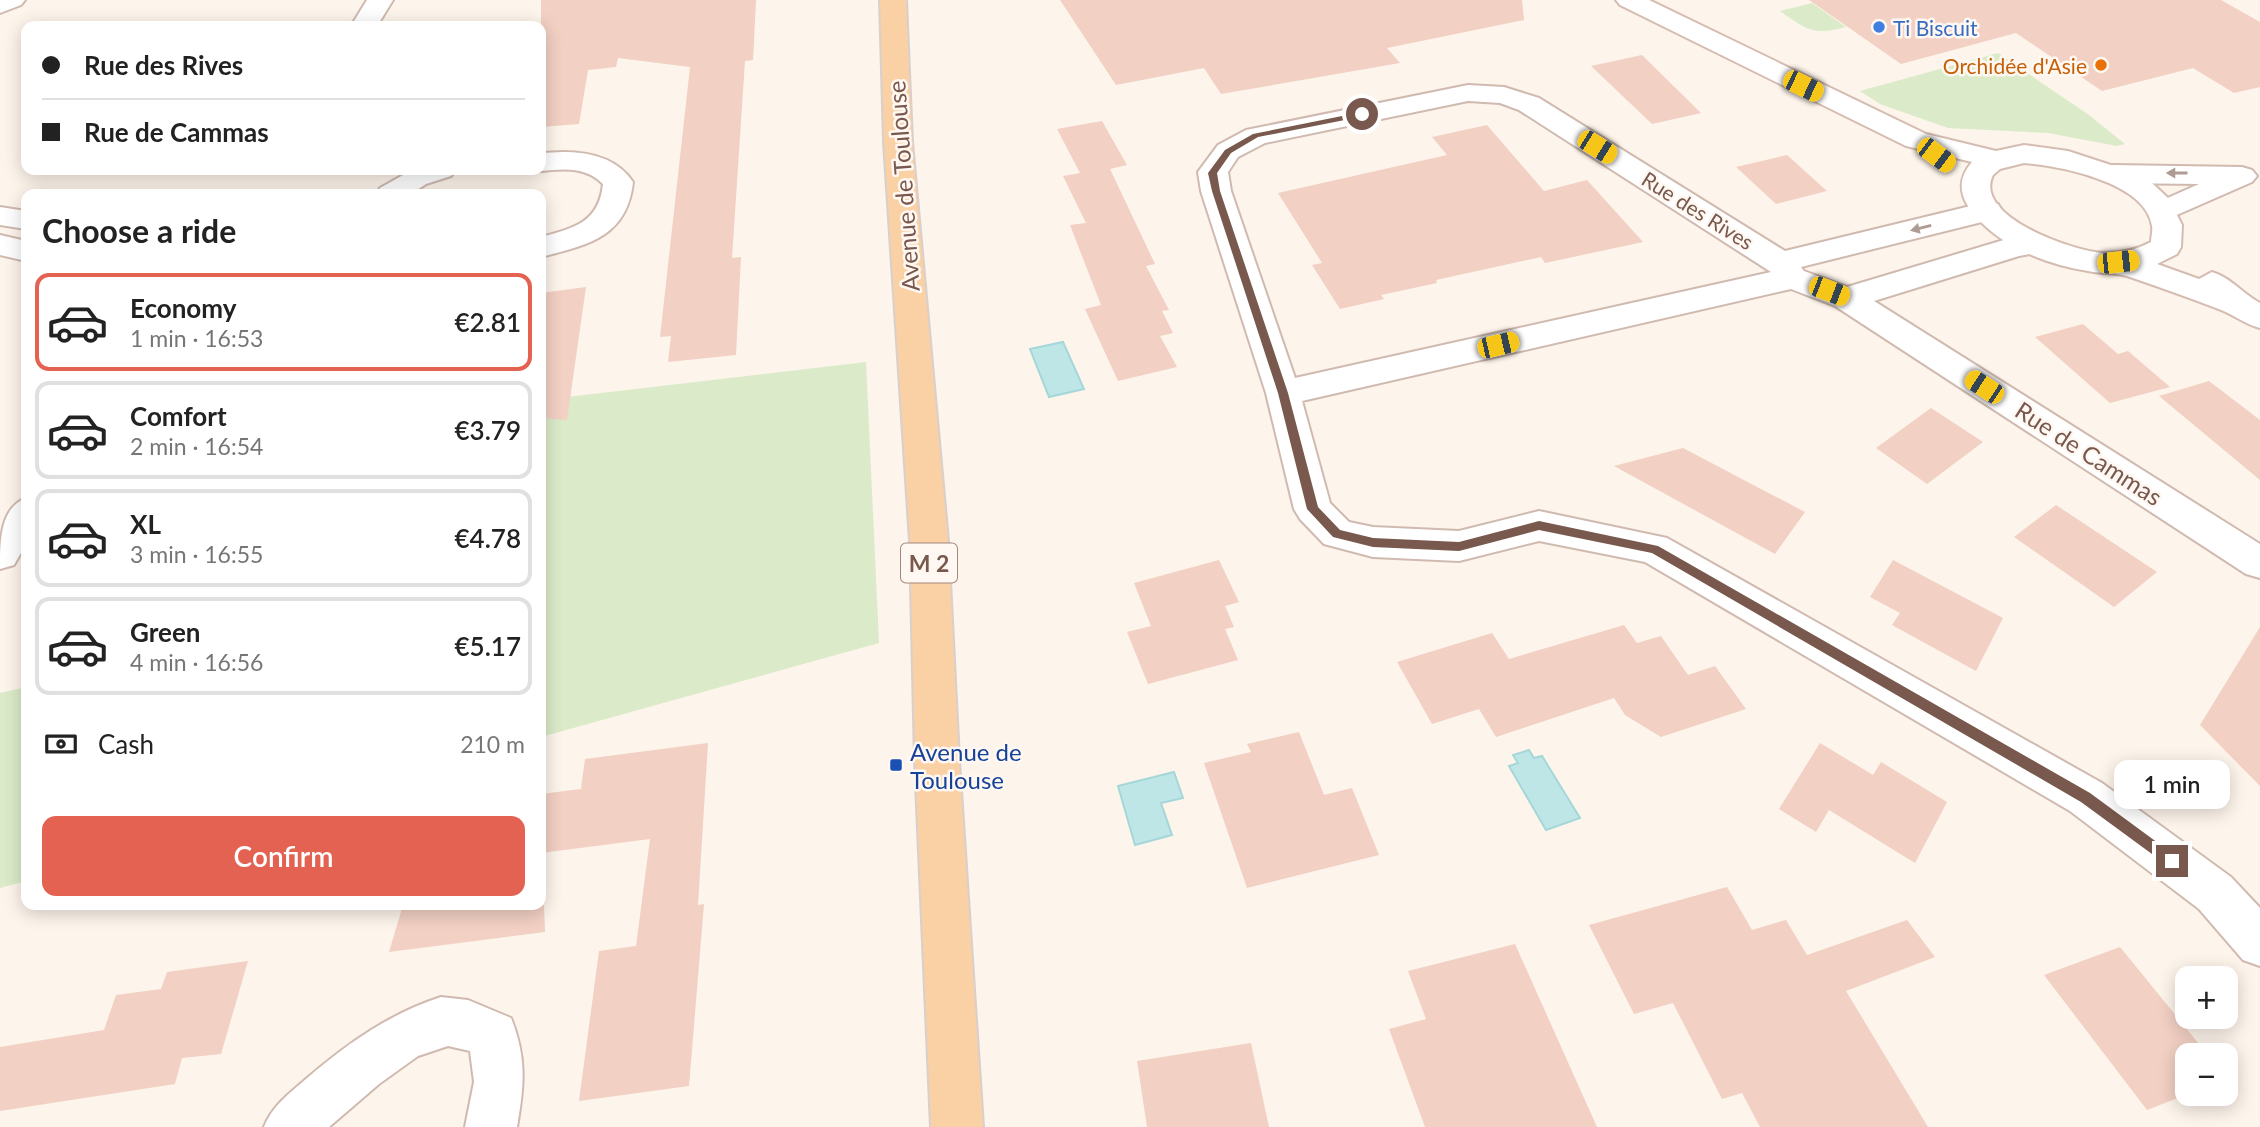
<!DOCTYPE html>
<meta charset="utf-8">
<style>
:root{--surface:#fff;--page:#f2f2f2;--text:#222;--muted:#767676;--line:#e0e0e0;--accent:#e46252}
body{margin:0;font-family:Lato,sans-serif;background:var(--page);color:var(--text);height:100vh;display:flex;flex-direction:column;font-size:26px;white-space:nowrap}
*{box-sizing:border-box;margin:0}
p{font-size:23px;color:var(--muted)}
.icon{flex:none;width:38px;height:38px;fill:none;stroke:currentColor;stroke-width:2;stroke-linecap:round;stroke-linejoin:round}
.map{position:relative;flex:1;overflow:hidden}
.details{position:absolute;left:21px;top:189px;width:525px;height:721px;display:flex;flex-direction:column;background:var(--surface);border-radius:14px;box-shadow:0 4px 18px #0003}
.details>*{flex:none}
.hud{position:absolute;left:21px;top:21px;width:525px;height:154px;border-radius:14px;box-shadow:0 4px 18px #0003;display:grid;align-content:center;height:154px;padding:0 21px;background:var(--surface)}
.buttons{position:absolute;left:2175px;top:966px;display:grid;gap:14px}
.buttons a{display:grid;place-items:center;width:63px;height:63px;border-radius:14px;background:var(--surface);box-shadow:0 4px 18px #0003;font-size:35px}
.end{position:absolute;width:32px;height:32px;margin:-16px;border:9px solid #79584d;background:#fff;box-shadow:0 0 0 4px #fff}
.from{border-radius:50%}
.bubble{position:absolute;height:49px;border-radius:14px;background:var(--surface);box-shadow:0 4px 18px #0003;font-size:23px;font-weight:600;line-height:49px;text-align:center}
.car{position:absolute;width:21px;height:42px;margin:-21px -10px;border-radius:9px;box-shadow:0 0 5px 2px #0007;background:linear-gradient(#f5c518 24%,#345 0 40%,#f5c518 0 76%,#345 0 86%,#f5c518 0)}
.hud b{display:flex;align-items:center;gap:24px;height:66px;font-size:26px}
.hud b+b{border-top:2px solid var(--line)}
.hud i{width:18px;height:18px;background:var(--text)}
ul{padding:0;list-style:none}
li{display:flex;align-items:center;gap:21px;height:98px;margin:0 14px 10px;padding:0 7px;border:4px solid var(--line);border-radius:14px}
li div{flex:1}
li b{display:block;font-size:26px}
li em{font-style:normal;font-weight:600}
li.active{border-color:var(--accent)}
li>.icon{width:63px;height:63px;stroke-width:1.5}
h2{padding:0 21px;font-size:32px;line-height:84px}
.pay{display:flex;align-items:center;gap:18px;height:77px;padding:0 21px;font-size:26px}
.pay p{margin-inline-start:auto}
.cta{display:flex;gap:14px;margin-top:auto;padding:14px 21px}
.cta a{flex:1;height:80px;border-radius:14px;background:var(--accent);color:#fff;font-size:28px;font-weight:600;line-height:80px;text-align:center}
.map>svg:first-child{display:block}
.green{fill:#dbebc9}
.water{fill:#bfe6e7;stroke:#a5d7d9;stroke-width:2}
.building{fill:#f2d0c3}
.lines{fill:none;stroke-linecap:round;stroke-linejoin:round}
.street-casing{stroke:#d0bab0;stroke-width:4}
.secondary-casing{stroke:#d5bcb0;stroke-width:4}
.primary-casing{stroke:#d9d0cd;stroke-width:4}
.street{fill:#fff;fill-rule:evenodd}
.secondary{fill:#fff;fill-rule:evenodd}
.primary{fill:#fad0a5;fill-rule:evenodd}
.oneway{fill:#af9b94}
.route{fill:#79584d}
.shop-dot{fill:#3f7fe0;stroke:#fff8f2;stroke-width:2.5}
.food-dot{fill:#e8710a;stroke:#fff8f2;stroke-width:2.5}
.transit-dot{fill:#1a4fb4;stroke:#fff8f2;stroke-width:2.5}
.labels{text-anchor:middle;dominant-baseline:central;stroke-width:5;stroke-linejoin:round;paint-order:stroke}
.far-shop-label{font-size:21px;fill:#366cbe;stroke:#fff8f2;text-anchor:start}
.far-food-label{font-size:21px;fill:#c56008;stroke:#fff8f2;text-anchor:end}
.far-street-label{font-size:21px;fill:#79584d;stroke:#fff8f2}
.shield{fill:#fff8f2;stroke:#a1887e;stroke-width:2}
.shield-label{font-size:23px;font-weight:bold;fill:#79584d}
.street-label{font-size:24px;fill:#79584d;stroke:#fff8f2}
.transit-label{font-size:24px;fill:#164399;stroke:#fff8f2;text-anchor:start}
</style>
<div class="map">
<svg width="2260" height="1127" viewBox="0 0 2260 1127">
<rect width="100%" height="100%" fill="#fdf4eb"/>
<path class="green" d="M 1812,3 L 1846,27 C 1813,36 1807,30 1780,11 Z
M 1998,53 L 2089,115 L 2125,144 L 2117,146 L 2048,133 L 1948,128 L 1880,104 L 1860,91 Z
M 866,362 L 879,643 L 541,737 L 541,400 Z
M 26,687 L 26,881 L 0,888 L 0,693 Z"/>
<path class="water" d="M 1063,342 L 1084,389 L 1049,397 L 1030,349 Z
M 1529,750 L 1534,758 L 1542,756 L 1580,818 L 1546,830 L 1509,766 L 1518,763 L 1513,755 Z
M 1174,772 L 1183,798 L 1161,803 L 1172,835 L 1135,845 L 1118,786 Z"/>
<path class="building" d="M 541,0 L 756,0 L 753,60 L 745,61 L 732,258 L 741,257 L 736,355 L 668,362 L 671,336 L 660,337 L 690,67 L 618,58 L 616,67 L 588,70 L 579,124 L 541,127 Z
M 1060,0 L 1522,0 L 1524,20 L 1387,48 L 1400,63 L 1221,94 L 1204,68 L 1116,85 Z
M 1809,0 L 2221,0 L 2260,22 L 2260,87 L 2234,93 L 2193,68 L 2102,91 L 2016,33 L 1901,64 Z
M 1642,55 L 1701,113 L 1652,124 L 1591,66 Z
M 1102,121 L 1127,165 L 1110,169 L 1155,264 L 1146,266 L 1169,310 L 1162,311 L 1173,333 L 1160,336 L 1177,367 L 1118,381 L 1085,309 L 1101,305 L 1070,225 L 1086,223 L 1063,176 L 1080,173 L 1057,129 Z
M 1487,125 L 1544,191 L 1587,180 L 1643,242 L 1545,263 L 1541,257 L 1436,280 L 1437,283 L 1381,295 L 1384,299 L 1340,309 L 1312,265 L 1322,263 L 1278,193 L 1447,155 L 1432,137 Z
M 1787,155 L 1827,191 L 1776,204 L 1736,167 Z
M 586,287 L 567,420 L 541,418 L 541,293 Z
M 2083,324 L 2118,354 L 2128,351 L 2170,387 L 2110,403 L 2035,337 Z
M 2209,381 L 2260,420 L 2260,480 L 2159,396 Z
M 1931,408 L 1983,442 L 1927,484 L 1876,448 Z
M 1683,448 L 1805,512 L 1775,554 L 1614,466 Z
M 2056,505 L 2157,572 L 2114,607 L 2014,537 Z
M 1219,560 L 1239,602 L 1225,606 L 1234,627 L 1225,629 L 1238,660 L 1148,684 L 1127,632 L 1151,626 L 1134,583 Z
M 1893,560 L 2003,618 L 1976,671 L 1892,625 L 1900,613 L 1870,597 Z
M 1624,625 L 1637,643 L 1661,636 L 1688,675 L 1715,666 L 1746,709 L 1661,737 L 1625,715 L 1614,698 L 1496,737 L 1479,709 L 1432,724 L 1397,662 L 1492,633 L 1509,659 Z
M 2260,627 L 2260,786 L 2200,725 Z
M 1299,732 L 1324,795 L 1352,788 L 1379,855 L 1247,888 L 1204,763 L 1251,752 L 1247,744 Z
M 708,743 L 698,905 L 704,904 L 689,1086 L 579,1101 L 599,951 L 636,946 L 650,839 L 541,853 L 541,794 L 581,789 L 585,759 Z
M 1820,743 L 1873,775 L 1881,762 L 1947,802 L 1915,863 L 1829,810 L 1816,832 L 1779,809 Z
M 1727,887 L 1752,930 L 1786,920 L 1807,955 L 1907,920 L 1935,957 L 1846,991 L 1928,1127 L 1760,1127 L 1742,1093 L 1722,1099 L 1673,1003 L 1634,1014 L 1589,925 Z
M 403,905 L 544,905 L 545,932 L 389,952 Z
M 1515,944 L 1597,1127 L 1425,1127 L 1389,1029 L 1426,1019 L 1408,971 Z
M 2120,947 L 2208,1055 L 2188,1055 L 2188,1094 L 2147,1110 L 2044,975 Z
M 248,961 L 221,1054 L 182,1058 L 175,1084 L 0,1111 L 0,1047 L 104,1030 L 116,995 L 161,989 L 167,972 Z
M 1251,1043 L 1269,1127 L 1147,1127 L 1137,1061 Z"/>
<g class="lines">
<g class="street-casing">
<path id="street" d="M 0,0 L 25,0 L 21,5 L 0,13 Z
M 367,0 L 393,0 L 377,26 L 351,26 Z
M 1468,85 L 1504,87 L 1539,98 L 1785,251 L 1987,202 L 1998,204 L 2002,211 L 1998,218 L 1801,267 L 1804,271 L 1847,287 L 2017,236 L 2035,234 L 2046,237 L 2050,244 L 2046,251 L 2019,256 L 1874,301 L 2260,544 L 2260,578 L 2246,574 L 1835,306 L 1791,289 L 1302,401 L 1330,503 L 1349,522 L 1373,527 L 1459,531 L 1539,511 L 1667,538 L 2102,783 L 2231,877 L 2260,908 L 2260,966 L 2243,960 L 2199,909 L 2070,811 L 1645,562 L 1539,541 L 1459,561 L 1373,557 L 1324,544 L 1300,519 L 1294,509 L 1266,393 L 1201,191 L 1198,172 L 1218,145 L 1246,130 ZM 1468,101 L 1500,103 L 1519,110 L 1771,272 L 1295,378 L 1231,191 L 1228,172 L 1238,157 L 1265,143 Z
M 563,152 C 590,152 617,158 633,182 C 627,237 588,245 541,257 L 541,237 C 575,228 599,222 603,184 C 585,166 564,169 541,171 L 537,170 L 541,170 L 541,153 Z
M 2113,165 L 2242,167 L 2252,170 L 2257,176 L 2252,182 L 2163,221 L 2152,219 L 2148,212 L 2152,205 L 2199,184 L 2113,183 L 2103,180 L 2098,174 L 2103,168 Z
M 412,170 L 456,170 L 451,176 L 426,184 L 411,194 L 376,194 L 380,188 Z
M 0,207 L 26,211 L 26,229 L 0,225 Z
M 0,235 L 26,241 L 26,261 L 0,255 Z
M 26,498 L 26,544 L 14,565 L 0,569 C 0,541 0,508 26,498 Z
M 441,997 L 468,1000 L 511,1018 C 527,1058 524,1086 517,1127 L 465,1127 L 474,1082 L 470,1051 L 448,1046 L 418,1056 L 379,1084 L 329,1127 L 264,1127 C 273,1105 289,1094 306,1079 C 348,1043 389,1014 441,997 Z"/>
</g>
<g class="secondary-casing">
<path id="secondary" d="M 1616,0 L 1649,0 L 1926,134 L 1996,151 L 2024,145 L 2068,151 L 2129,171 L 2152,183 L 2169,199 L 2182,225 L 2181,247 L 2177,254 L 2157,264 L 2199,279 L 2212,272 C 2230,277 2243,294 2260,303 L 2260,328 C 2244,324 2232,313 2216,308 C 2188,297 2159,287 2130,277 C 2116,272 2102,274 2088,271 C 2044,264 1993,244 1968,206 C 1958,190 1960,176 1972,162 L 1906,146 L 1620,5 ZM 2024,163 C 2059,166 2146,182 2152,226 C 2153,231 2151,237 2151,242 C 2136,250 2122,253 2104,253 C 2075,252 1972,217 1993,175 L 2000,169 Z"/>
</g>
<g class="primary-casing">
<path id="primary" d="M 880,0 L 906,0 L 912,142 L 948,541 L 959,760 L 983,1127 L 931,1127 L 915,760 L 910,541 L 884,142 Z"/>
</g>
<use href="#street" class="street"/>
<use href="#secondary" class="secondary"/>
<use href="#primary" class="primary"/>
</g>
<defs><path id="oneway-solid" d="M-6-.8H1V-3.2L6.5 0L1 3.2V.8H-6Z" transform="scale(1.75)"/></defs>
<g class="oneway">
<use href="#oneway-solid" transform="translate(2177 173) rotate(180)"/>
<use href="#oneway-solid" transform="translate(1921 228) rotate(166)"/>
</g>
<path class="route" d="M 1362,112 L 1365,116 L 1258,137 L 1231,153 L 1217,173 L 1220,191 L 1288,393 L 1318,507 L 1340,530 L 1373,538 L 1459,542 L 1539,521 L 1658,546 L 2090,793 L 2177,857 L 2177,865 L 2167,865 L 2081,802 L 1652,553 L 1539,530 L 1459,551 L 1373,547 L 1333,537 L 1307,509 L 1278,393 L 1212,191 L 1208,173 L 1225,150 L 1253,134 Z"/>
<circle class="shop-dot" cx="1879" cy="27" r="7"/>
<circle class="food-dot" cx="2101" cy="65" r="7"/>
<rect class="transit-dot" x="889" y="758" width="14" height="14" rx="3.5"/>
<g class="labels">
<g class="far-shop-label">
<text x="1893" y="27">Ti Biscuit</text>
</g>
<g class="far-food-label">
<text x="2087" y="65">Orchidée d'Asie</text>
</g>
<g class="far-street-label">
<text transform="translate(1698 210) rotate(32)">Rue des Rives</text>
</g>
<rect class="shield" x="901" y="543.5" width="56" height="39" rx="5"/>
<g class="shield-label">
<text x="929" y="563">M 2</text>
</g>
<g class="street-label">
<text transform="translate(903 186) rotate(-94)">Avenue de Toulouse</text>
<text transform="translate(2089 453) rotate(33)">Rue de Cammas</text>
</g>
<g class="transit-label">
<text x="910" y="751">Avenue de<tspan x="910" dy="28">Toulouse</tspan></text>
</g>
</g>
</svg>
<div class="buttons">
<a>+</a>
<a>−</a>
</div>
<i class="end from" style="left:1362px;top:114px"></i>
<i class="end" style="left:2172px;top:861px"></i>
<div class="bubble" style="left:2114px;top:760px;width:116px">1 min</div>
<i class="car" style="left:1803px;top:86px;rotate:116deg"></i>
<i class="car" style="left:1597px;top:147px;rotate:122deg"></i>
<i class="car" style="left:1936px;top:155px;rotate:127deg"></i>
<i class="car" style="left:2118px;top:262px;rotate:84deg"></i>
<i class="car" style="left:1829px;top:291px;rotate:111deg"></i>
<i class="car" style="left:1498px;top:345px;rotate:77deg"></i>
<i class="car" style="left:1984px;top:387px;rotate:303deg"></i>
<div class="hud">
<b><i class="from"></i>Rue des Rives</b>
<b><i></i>Rue de Cammas</b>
</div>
<section class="details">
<h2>Choose a ride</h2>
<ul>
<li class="active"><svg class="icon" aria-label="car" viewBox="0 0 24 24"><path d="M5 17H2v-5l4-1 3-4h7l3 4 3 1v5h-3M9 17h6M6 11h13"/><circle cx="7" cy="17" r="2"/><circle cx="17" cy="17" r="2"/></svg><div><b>Economy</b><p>1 min · 16:53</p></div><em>€2.81</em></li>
<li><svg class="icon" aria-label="car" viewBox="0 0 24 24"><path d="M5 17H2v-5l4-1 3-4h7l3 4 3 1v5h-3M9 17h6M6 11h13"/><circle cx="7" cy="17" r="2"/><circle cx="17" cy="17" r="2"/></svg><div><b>Comfort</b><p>2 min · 16:54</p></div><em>€3.79</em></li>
<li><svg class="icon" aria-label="car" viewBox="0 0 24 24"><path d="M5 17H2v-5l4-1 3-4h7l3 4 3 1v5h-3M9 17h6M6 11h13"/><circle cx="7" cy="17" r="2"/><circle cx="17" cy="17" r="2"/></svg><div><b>XL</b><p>3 min · 16:55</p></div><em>€4.78</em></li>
<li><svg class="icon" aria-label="car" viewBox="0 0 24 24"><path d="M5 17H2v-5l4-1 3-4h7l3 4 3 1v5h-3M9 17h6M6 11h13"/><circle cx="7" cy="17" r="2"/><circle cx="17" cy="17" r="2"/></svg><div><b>Green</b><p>4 min · 16:56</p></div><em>€5.17</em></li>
</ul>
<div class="pay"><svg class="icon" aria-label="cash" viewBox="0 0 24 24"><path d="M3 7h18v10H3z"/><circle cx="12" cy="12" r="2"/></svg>Cash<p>210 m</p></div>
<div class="cta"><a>Confirm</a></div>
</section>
</div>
